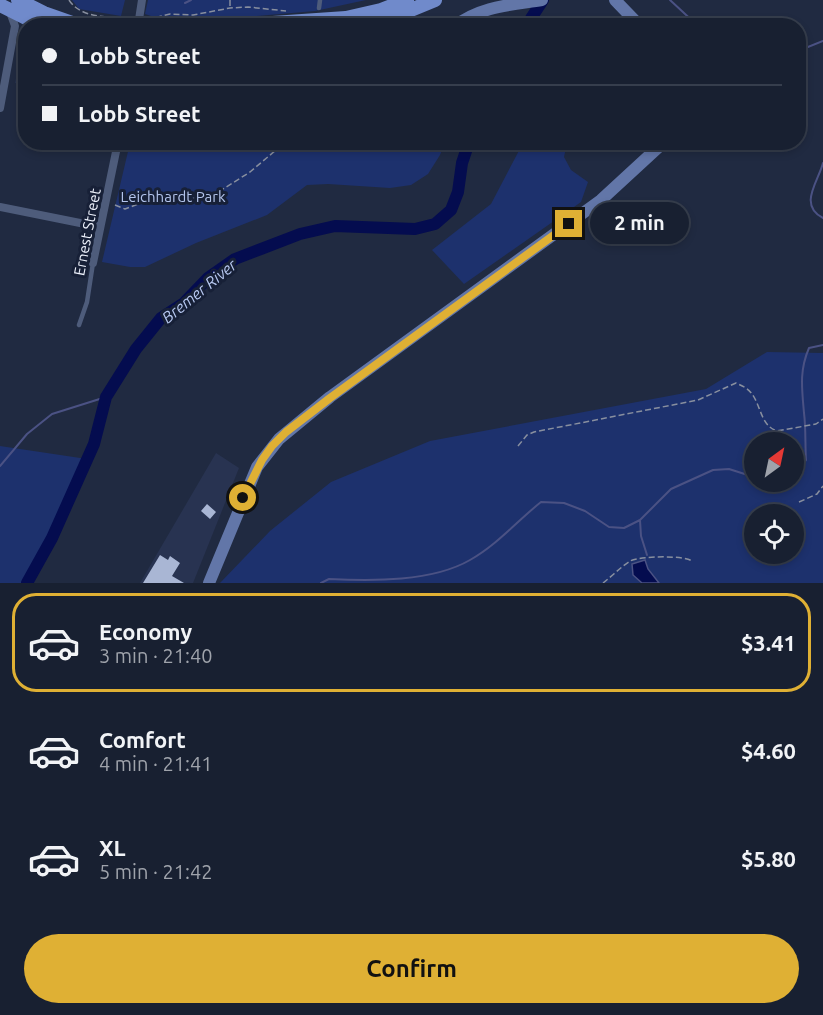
<!DOCTYPE html>
<meta charset="utf-8">
<style>
:root{--surface:#182031;--page:#212839;--text:#f1f3f6;--muted:#9fa3ab;--line:#363e4d;--accent:#dfb034}
body{margin:0;font-family:Ubuntu,sans-serif;background:var(--page);color:var(--text);height:100vh;display:flex;flex-direction:column;font-size:22px;white-space:nowrap}
*{box-sizing:border-box;margin:0}
p{font-size:20px;color:var(--muted)}
.icon{flex:none;width:33px;height:33px;fill:none;stroke:currentColor;stroke-width:2;stroke-linecap:round;stroke-linejoin:round}
.map{position:relative;height:583px;overflow:hidden}
.sheet{display:flex;flex-direction:column;background:var(--surface);flex:1}
.sheet>*{flex:none}
.hud{position:absolute;left:18px;top:18px;width:788px;height:132px;border-radius:24px;box-shadow:0 3px 9px #0003,0 0 0 2px var(--line);display:grid;align-content:center;height:132px;padding:0 24px;background:var(--surface)}
.needle{width:39px;rotate:33deg}
.fabs{position:absolute;left:744px;top:432px;display:grid;gap:12px}
.fabs a{display:grid;place-items:center;width:60px;height:60px;border-radius:50%;background:var(--surface);box-shadow:0 3px 9px #0003,0 0 0 2px var(--line);font-size:30px}
.end{position:absolute;width:27px;height:27px;margin:-14px;border:8px solid #dfb034;background:#111;box-shadow:0 0 0 3px #111}
.from{border-radius:50%}
.bubble{position:absolute;height:42px;border-radius:21px;background:var(--surface);box-shadow:0 3px 9px #0003,0 0 0 2px var(--line);font-size:20px;font-weight:600;line-height:42px;text-align:center}
.hud b{display:flex;align-items:center;gap:21px;height:57px;font-size:22px}
.hud b+b{border-top:2px solid var(--line)}
.hud i{width:15px;height:15px;background:var(--text)}
ul{padding:10px 0 0;list-style:none}
li{display:flex;align-items:center;gap:18px;height:99px;margin:0 12px 9px;padding:0 12px;border:3px solid transparent;border-radius:24px}
li div{flex:1}
li b{display:block;font-size:22px}
li em{font-style:normal;font-weight:600}
li.active{border-color:var(--accent)}
li>.icon{width:54px;height:54px;stroke-width:1.5}
.button{display:flex;gap:12px;margin-top:auto;padding:12px 24px}
.button a{flex:1;height:69px;border-radius:36px;background:var(--accent);color:#111;font-size:24px;font-weight:600;line-height:69px;text-align:center}
.map>svg:first-child{display:block}
.built{fill:#283351}
.green{fill:#1d316d;fill-rule:evenodd}
.water{fill:#040c4f;stroke:#4b5284;stroke-width:1.5}
.lines{fill:none;stroke-linecap:round;stroke-linejoin:round}
.stream{stroke:#4b5284;stroke-width:2}
.river{stroke:#040c4f;stroke-width:12}
.building{fill:#a9b6d4}
.path{stroke:#888f9f;stroke-width:1.5;stroke-dasharray:6 3;stroke-linecap:butt}
.service{stroke:#4e5c7b;stroke-width:4.5}
.minor{stroke:#4e5c7b;stroke-width:8}
.secondary{stroke:#6276a8;stroke-width:12}
.primary{stroke:#708acb;stroke-width:14}
.route{stroke:#dfb034;stroke-width:8}
.labels{text-anchor:middle;dominant-baseline:central;stroke-width:6;stroke-linejoin:round;paint-order:stroke}
.park-label{font-size:15px;fill:#b3c4ec;stroke:#172037}
.street-label{font-size:15px;fill:#f0f4fe;stroke:#172037}
.water-label{font-size:16px;font-style:italic;fill:#b8c9f2;stroke:#172037}
</style>
<div class="map">
<svg width="823" height="583" viewBox="0 0 823 583">
<rect width="100%" height="100%" fill="#202a41"/>
<path class="built" d="M 25,36 L 25,85 L 15,83 Z
M 216,453 L 239,468 L 193,583 L 140,583 Z"/>
<path class="green" d="M 72,0 L 125,0 L 121,16 L 79,9 Z
M 148,0 L 366,0 L 315,11 L 153,25 L 151,16 L 145,14 Z
M 130,143 L 130,142 L 445,143 L 440,155 L 428,174 L 411,185 L 390,188 L 328,184 L 307,185 L 267,215 L 196,243 L 145,267 L 130,267 L 102,262 Z
M 523,143 L 567,143 L 564,157 L 571,170 L 588,182 L 581,202 L 464,284 L 432,250 L 491,204 Z
M 767,352 L 823,353 L 823,583 L 220,583 L 270,531 L 331,482 L 430,441 L 706,389 ZM 754,442 L 794,442 L 794,482 L 754,482 ZM 754,514 L 794,514 L 794,554 L 754,554 Z
M 0,446 L 87,459 L 52,538 L 27,583 L 0,583 Z"/>
<path class="water" d="M 645,560 L 648,569 L 659,583 L 642,583 L 633,575 L 632,564 Z"/>
<g class="lines">
<path class="stream" d="M 670,0 L 698,26
M 185,3 L 191,0
M 798,51 L 823,41
M 823,163 C 818,182 798,205 823,218
M 0,466 L 27,434 L 52,414 L 106,397
M 794,473 L 806,460 C 805,445 806,428 804,413 C 802,389 799,371 809,348 L 823,345
M 640,520 L 641,536 L 647,555
M 321,583 L 329,579 C 372,581 432,582 470,560 C 497,545 517,521 541,502 L 564,503 L 585,511 L 609,527 L 624,528 L 640,520 L 671,489 L 713,470 L 729,469 L 754,477"/>
<path class="river" d="M 526,26 L 543,0
M 27,583 L 52,538 L 94,444 L 106,397 L 136,349 L 161,318 L 184,303 L 208,278 L 235,259 L 300,234 L 335,226 L 415,229 L 435,224 L 451,210 L 458,192 L 462,163 L 469,142"/>
</g>
<path class="building" d="M 207,504 L 216,512 L 210,519 L 201,511 Z
M 160,555 L 168,560 L 170,556 L 180,563 L 172,576 L 184,583 L 143,583 Z"/>
<g class="lines">
<path class="path" d="M 69,0 C 81,19 110,17 131,18
M 230,0 L 230,7
M 147,18 L 154,18 L 170,14 L 193,15 L 230,8 L 248,7 L 286,11
M 115,205 L 125,209 L 154,198 L 183,201 L 220,191 L 250,172 L 276,150 L 290,142
M 518,446 L 527,435 L 534,432 L 698,400 L 736,383 C 742,386 748,388 752,394 C 761,406 761,426 777,431 L 816,424 L 823,419
M 799,502 L 817,494 L 823,486
M 603,583 C 612,576 621,567 630,561 C 640,556 683,555 692,561"/>
<path class="service" d="M 319,8 L 320,0
M 79,325 L 87,302 L 93,263"/>
<path class="minor" d="M 138,26 L 142,0
M 0,108 L 15,26 L 10,12
M 0,207 L 100,227
M 93,263 L 118,142"/>
<path class="secondary" d="M 615,0 L 640,26
M 455,26 C 481,6 511,5 542,0
M 209,583 L 257,467 L 279,439 L 330,397 L 601,200 L 664,142"/>
<path class="primary" d="M 18,0 L 44,13 L 81,26
M 0,5 L 42,26
M 228,26 L 346,18 L 381,10 L 407,0
M 364,26 L 384,21 L 435,0"/>
</g>
<g class="lines">
<path class="route" d="M 243,498 L 262,460 L 272,446 L 286,432 L 330,398 L 569,224"/>
</g>
<g class="labels">
<g class="park-label">
<text x="173" y="196">Leichhardt Park</text>
</g>
<g class="street-label">
<text transform="translate(87 232) rotate(-79)">Ernest Street</text>
</g>
<g class="water-label">
<text transform="translate(199 291) rotate(-39)">Bremer River</text>
</g>
</g>
</svg>
<div class="fabs">
<a><svg class="needle" viewBox="-14 -14 28 28"><path d="M0-13l5 13h-10z" fill="#e53935"/><path d="M0 13l5-13h-10z" fill="#9fa3ab"/></svg></a>
<a><svg class="icon" aria-label="locate" viewBox="0 0 24 24"><circle cx="12" cy="12" r="6"/><path d="M12 2v4M12 18v4M2 12h4M18 12h4"/></svg></a>
</div>
<i class="end from" style="left:243px;top:498px"></i>
<i class="end" style="left:569px;top:224px"></i>
<div class="bubble" style="left:590px;top:202px;width:99px">2 min</div>
<div class="hud">
<b><i class="from"></i>Lobb Street</b>
<b><i></i>Lobb Street</b>
</div>
</div>
<section class="sheet">
<ul>
<li class="active"><svg class="icon" aria-label="car" viewBox="0 0 24 24"><path d="M5 17H2v-5l4-1 3-4h7l3 4 3 1v5h-3M9 17h6M6 11h13"/><circle cx="7" cy="17" r="2"/><circle cx="17" cy="17" r="2"/></svg><div><b>Economy</b><p>3 min · 21:40</p></div><em>$3.41</em></li>
<li><svg class="icon" aria-label="car" viewBox="0 0 24 24"><path d="M5 17H2v-5l4-1 3-4h7l3 4 3 1v5h-3M9 17h6M6 11h13"/><circle cx="7" cy="17" r="2"/><circle cx="17" cy="17" r="2"/></svg><div><b>Comfort</b><p>4 min · 21:41</p></div><em>$4.60</em></li>
<li><svg class="icon" aria-label="car" viewBox="0 0 24 24"><path d="M5 17H2v-5l4-1 3-4h7l3 4 3 1v5h-3M9 17h6M6 11h13"/><circle cx="7" cy="17" r="2"/><circle cx="17" cy="17" r="2"/></svg><div><b>XL</b><p>5 min · 21:42</p></div><em>$5.80</em></li>
</ul>
<div class="button"><a>Confirm</a></div>
</section>
